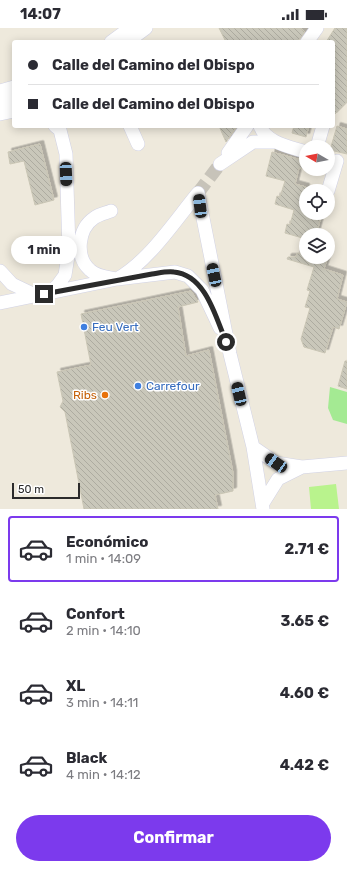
<!DOCTYPE html>
<html lang="es">
<meta charset="utf-8">
<style>
:root{--surface:#fff;--page:#f2f2f3;--text:#2b2b33;--muted:#7c7c81;--line:#e1e1e2;--accent:#7c3aed}
body{margin:0;font-family:Rubik,sans-serif;background:var(--page);color:var(--text);height:100vh;display:flex;flex-direction:column;font-size:15px;white-space:nowrap}
*{box-sizing:border-box;margin:0}
p{font-size:13px;color:var(--muted)}
.icon{flex:none;width:22px;height:22px;fill:none;stroke:currentColor;stroke-width:2;stroke-linecap:round;stroke-linejoin:round}
.map{position:relative;height:481px;overflow:hidden}
.panel{display:flex;flex-direction:column;background:var(--surface);flex:1}
.panel>*{flex:none}
.guide{position:absolute;left:12px;top:12px;width:323px;height:88px;border-radius:4px;box-shadow:0 2px 10px #0003;display:grid;align-content:center;height:88px;padding:0 16px;background:var(--surface)}
.needle{width:26px;rotate:279deg}
.fabs{position:absolute;left:299px;top:112px;display:grid;gap:8px}
.fabs a{display:grid;place-items:center;width:36px;height:36px;border-radius:50%;background:var(--surface);box-shadow:0 2px 10px #0003;font-size:20px}
.scale{position:absolute;left:12px;bottom:10px;width:68px;box-sizing:border-box;padding-left:4px;border:2px solid #2b2b2b;border-top:0;font-size:11px;line-height:14px;white-space:nowrap;color:#2b2b2b;-webkit-text-stroke:3px #fff;paint-order:stroke}
.end{position:absolute;width:18px;height:18px;margin:-9px;border:5px solid #2b2b2b;background:#fff;box-shadow:0 0 0 2px #fff}
.from{border-radius:50%}
.bubble{position:absolute;height:28px;border-radius:14px;background:var(--surface);box-shadow:0 2px 10px #0003;font-size:13px;font-weight:700;line-height:28px;text-align:center}
.car{position:absolute;width:12px;height:24px;margin:-12px -6px;border-radius:5px;box-shadow:0 0 3px 1px #0007;background:linear-gradient(#222 24%,#8ab4d8 0 40%,#222 0 76%,#8ab4d8 0 86%,#222 0)}
.guide b{display:flex;align-items:center;gap:14px;height:38px;font-size:15px}
.guide b+b{border-top:1px solid var(--line)}
.guide i{width:10px;height:10px;background:var(--text)}
ul{padding:7px 0 0;list-style:none}
li{display:flex;align-items:center;gap:12px;height:66px;margin:0 8px 6px;padding:0 8px;border:2px solid transparent;border-radius:4px}
li div{flex:1}
li b{display:block;font-size:15px}
li em{font-style:normal;font-weight:700}
li.active{border-color:var(--accent)}
li>.icon{width:36px;height:36px;stroke-width:1.5}
.action{display:flex;gap:8px;margin-top:auto;padding:8px 16px}
.action a{flex:1;height:46px;border-radius:24px;background:var(--accent);color:#fff;font-size:16px;font-weight:700;line-height:46px;text-align:center}
.status{display:flex;justify-content:space-between;align-items:center;height:28px;padding:0 20px;background:var(--surface);direction:ltr}
.status svg{height:11px;fill:currentColor}
.map>svg:first-child{display:block}
.grass{fill:#a4ea93}
.pitch{fill:#b9f38d}
.building{fill:url(#building-back-hatch);stroke:#cac6b5;filter:url(#shadow)}
.lines{fill:none;stroke-linecap:round;stroke-linejoin:round}
.minor-tunnel{stroke:#c7c3b9;stroke-width:13;stroke-dasharray:13 6;stroke-linecap:butt}
.minor-casing{stroke:#d1d2e5;stroke-width:14}
.minor{stroke:#fff;stroke-width:13}
.route{stroke:#2b2b2b;stroke-width:5}
.shop-dot{fill:#3f7fe0;stroke:#fff;stroke-width:1.5}
.food-dot{fill:#e8710a;stroke:#fff;stroke-width:1.5}
.labels{text-anchor:middle;dominant-baseline:central;stroke-width:3;stroke-linejoin:round;paint-order:stroke}
.shop-label{font-size:12px;fill:#366cbe;stroke:#fff;text-anchor:start}
.food-label{font-size:12px;fill:#c56008;stroke:#fff;text-anchor:end}
</style>
<div class="status"><b>14:07</b><svg viewBox="0 0 49 12"><path d="M0 12V9h3v3zM5 12V6h3v6zM10 12V3h3v9zM15 12V0h3v12zM26 1h20v11H26zM47 4h2v5h-2z"/></svg></div>
<div class="map">
<svg width="347" height="481" viewBox="0 0 347 481">
<defs>
<pattern id="building-back-hatch" width="6" height="6" patternUnits="userSpaceOnUse"><rect width="6" height="6" fill="#c9c7ba"/><path d="M-1 5l2 2M0 0l6 6M5-1l2 2" fill="none" stroke="#adaba0"/></pattern>
<filter id="shadow"><feDropShadow dx="3.5" dy="-3.5" stdDeviation="0" flood-color="#0004"/></filter>
</defs>
<rect width="100%" height="100%" fill="#eee9dc"/>
<path class="grass" d="M 330,359 L 347,364 L 347,396 L 333,392 L 328,380 Z"/>
<path class="pitch" d="M 336,456 L 339,481 L 311,481 L 309,459 Z"/>
<path class="building" d="M 219,0 L 300,0 L 305,4 L 297,14 L 226,14 Z
M 335,0 L 347,0 L 347,74 L 333,88 L 333,14 L 326,14 Z
M 219,98 L 237,98 L 226,114 Z
M 294,98 L 309,98 L 306,109 L 292,105 Z
M 337,98 L 347,101 L 347,126 L 330,122 Z
M 40,116 L 54,172 L 35,177 L 24,133 L 10,136 L 8,124 Z
M 272,124 L 305,133 L 302,141 L 299,140 L 295,156 L 306,159 L 304,184 L 321,189 L 316,207 L 306,207 L 306,211 L 285,205 L 287,196 L 290,197 L 294,182 L 275,176 L 277,168 L 280,169 L 285,153 L 266,148 Z
M 304,212 L 306,213 L 306,229 L 328,229 L 324,241 L 343,247 L 337,271 L 347,274 L 339,301 L 333,299 L 325,325 L 304,319 L 301,311 L 310,280 L 305,279 L 310,263 L 307,262 L 314,239 L 287,231 L 288,229 L 296,229 L 297,225 L 300,226 Z
M 191,263 L 198,274 L 178,279 L 186,328 L 209,322 L 233,445 L 233,463 L 215,467 L 218,481 L 84,481 L 65,384 L 60,379 L 63,373 L 57,344 L 91,337 L 81,286 Z
M 345,333 L 347,333 L 347,361 L 338,358 Z"/>
<g class="lines">
<path class="minor-tunnel" d="M 198,165 L 220,136"/>
<g class="minor-casing">
<path id="minor" d="M 111,14 L 130,0
M 127,14 L 146,0
M 307,14 L 317,0
M 0,63 L 14,59
M 0,76 L 14,71
M 0,86 L 14,83
M 130,98 L 138,116
M 260,98 C 266,115 291,119 306,124
M 317,119 L 323,98
M 228,125 L 247,98
M 220,136 L 253,114 L 276,114
M 328,163 L 337,133
M 198,165 L 230,326 L 253,419 L 263,481
M 111,183 C 106,185 99,186 94,190 C 78,201 75,229 90,242 C 97,249 108,249 117,251 C 149,233 174,194 198,165
M 0,243 L 12,256 L 35,267
M 49,265 L 57,258 L 65,247 L 69,222 L 66,126 L 60,102 L 55,98
M 0,275 L 117,251 L 175,244 L 188,248 L 202,262 L 220,300
M 253,419 L 276,435 L 302,439 L 347,435
M 263,475 L 278,451 L 302,439"/>
</g>
<use href="#minor" class="minor"/>
</g>
<g class="lines">
<path class="route" d="M 44,266 L 152,246 C 159,245 167,243 174,244 C 206,247 216,290 226,314"/>
</g>
<g class="shop-dot">
<circle cx="84" cy="299" r="4"/>
<circle cx="138" cy="358" r="4"/>
</g>
<circle class="food-dot" cx="105" cy="367" r="4"/>
<g class="labels">
<g class="shop-label">
<text x="92" y="299">Feu Vert</text>
<text x="146" y="358">Carrefour</text>
</g>
<g class="food-label">
<text x="97" y="367">Ribs</text>
</g>
</g>
</svg>
<div class="fabs">
<a><svg class="needle" viewBox="-14 -14 28 28"><path d="M0-13l5 13h-10z" fill="#e53935"/><path d="M0 13l5-13h-10z" fill="#7c7c81"/></svg></a>
<a><svg class="icon" aria-label="locate" viewBox="0 0 24 24"><circle cx="12" cy="12" r="6"/><path d="M12 2v4M12 18v4M2 12h4M18 12h4"/></svg></a>
<a><svg class="icon" aria-label="layers" viewBox="0 0 24 24"><path d="M12 4l9 5-9 5-9-5zM3 14l9 5 9-5"/></svg></a>
</div>
<div class="scale">50 m</div>
<i class="end from" style="left:226px;top:314px"></i>
<i class="end" style="left:44px;top:266px"></i>
<div class="bubble" style="left:11px;top:208px;width:66px">1 min</div>
<i class="car" style="left:66px;top:146px;rotate:178deg"></i>
<i class="car" style="left:200px;top:178px;rotate:353deg"></i>
<i class="car" style="left:214px;top:247px;rotate:348deg"></i>
<i class="car" style="left:239px;top:366px;rotate:347deg"></i>
<i class="car" style="left:276px;top:435px;rotate:305deg"></i>
<div class="guide">
<b><i class="from"></i>Calle del Camino del Obispo</b>
<b><i></i>Calle del Camino del Obispo</b>
</div>
</div>
<section class="panel">
<ul>
<li class="active"><svg class="icon" aria-label="car" viewBox="0 0 24 24"><path d="M5 17H2v-5l4-1 3-4h7l3 4 3 1v5h-3M9 17h6M6 11h13"/><circle cx="7" cy="17" r="2"/><circle cx="17" cy="17" r="2"/></svg><div><b>Económico</b><p>1 min · 14:09</p></div><em>2.71 €</em></li>
<li><svg class="icon" aria-label="car" viewBox="0 0 24 24"><path d="M5 17H2v-5l4-1 3-4h7l3 4 3 1v5h-3M9 17h6M6 11h13"/><circle cx="7" cy="17" r="2"/><circle cx="17" cy="17" r="2"/></svg><div><b>Confort</b><p>2 min · 14:10</p></div><em>3.65 €</em></li>
<li><svg class="icon" aria-label="car" viewBox="0 0 24 24"><path d="M5 17H2v-5l4-1 3-4h7l3 4 3 1v5h-3M9 17h6M6 11h13"/><circle cx="7" cy="17" r="2"/><circle cx="17" cy="17" r="2"/></svg><div><b>XL</b><p>3 min · 14:11</p></div><em>4.60 €</em></li>
<li><svg class="icon" aria-label="car" viewBox="0 0 24 24"><path d="M5 17H2v-5l4-1 3-4h7l3 4 3 1v5h-3M9 17h6M6 11h13"/><circle cx="7" cy="17" r="2"/><circle cx="17" cy="17" r="2"/></svg><div><b>Black</b><p>4 min · 14:12</p></div><em>4.42 €</em></li>
</ul>
<div class="action"><a>Confirmar</a></div>
</section>
